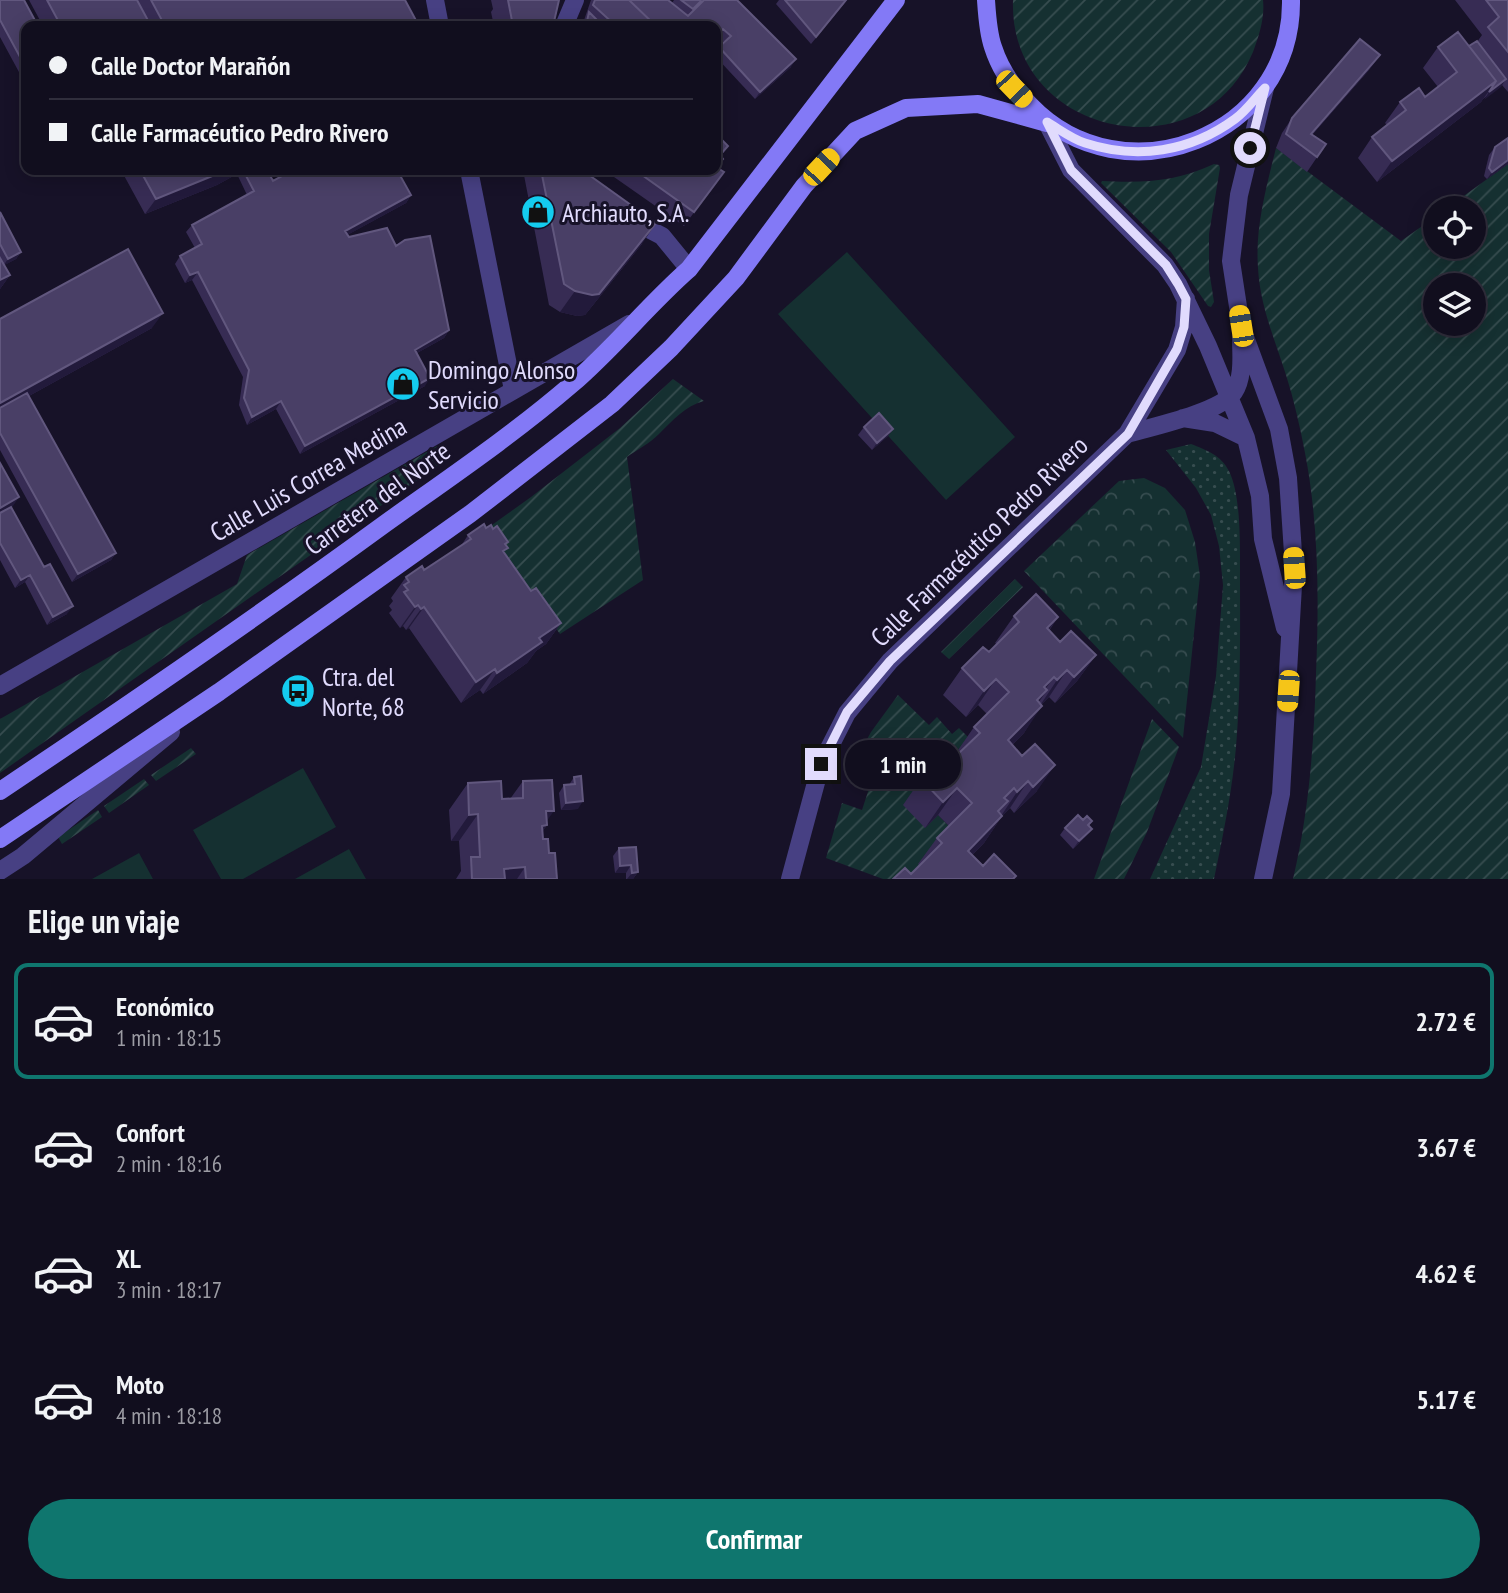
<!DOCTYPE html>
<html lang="es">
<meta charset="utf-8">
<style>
:root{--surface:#110e1e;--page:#1a1727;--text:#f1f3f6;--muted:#9c9ca4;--line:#302e3c;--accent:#0f766e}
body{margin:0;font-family:"PT Sans Narrow",sans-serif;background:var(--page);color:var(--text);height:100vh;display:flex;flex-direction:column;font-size:26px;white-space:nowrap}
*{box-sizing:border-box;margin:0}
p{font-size:23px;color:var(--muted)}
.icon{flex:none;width:38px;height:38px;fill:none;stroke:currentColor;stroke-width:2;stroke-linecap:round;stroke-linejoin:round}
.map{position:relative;height:879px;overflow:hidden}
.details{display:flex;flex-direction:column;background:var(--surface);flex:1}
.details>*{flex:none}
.top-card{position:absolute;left:21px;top:21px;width:700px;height:154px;border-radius:14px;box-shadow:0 4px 18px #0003,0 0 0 2px var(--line);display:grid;align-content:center;height:154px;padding:0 28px;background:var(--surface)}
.controls{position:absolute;left:1423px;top:196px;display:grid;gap:14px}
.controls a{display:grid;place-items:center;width:63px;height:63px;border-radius:50%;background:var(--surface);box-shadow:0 4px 18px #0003,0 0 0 2px var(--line);font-size:35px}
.end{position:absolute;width:32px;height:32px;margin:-16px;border:9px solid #e1dbfd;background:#111;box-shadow:0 0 0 4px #111}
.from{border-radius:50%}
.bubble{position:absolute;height:49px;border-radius:24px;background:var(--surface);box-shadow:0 4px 18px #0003,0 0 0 2px var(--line);font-size:23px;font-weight:800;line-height:49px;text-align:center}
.car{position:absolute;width:21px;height:42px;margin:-21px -10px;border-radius:9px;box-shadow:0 0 5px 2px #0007;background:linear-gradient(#f5c518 24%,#345 0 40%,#f5c518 0 76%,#345 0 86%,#f5c518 0)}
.top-card b{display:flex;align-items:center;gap:24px;height:66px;font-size:26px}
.top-card b+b{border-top:2px solid var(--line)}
.top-card i{width:18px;height:18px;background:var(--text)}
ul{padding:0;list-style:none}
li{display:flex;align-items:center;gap:21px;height:116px;margin:0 14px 10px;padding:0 14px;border:4px solid transparent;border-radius:14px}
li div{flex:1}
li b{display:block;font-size:26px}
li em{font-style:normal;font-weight:800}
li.selected{border-color:var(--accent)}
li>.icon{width:63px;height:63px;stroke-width:1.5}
h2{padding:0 28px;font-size:32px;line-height:84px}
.cta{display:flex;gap:14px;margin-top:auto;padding:14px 28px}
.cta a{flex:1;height:80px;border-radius:42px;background:var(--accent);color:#fff;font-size:28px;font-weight:800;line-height:80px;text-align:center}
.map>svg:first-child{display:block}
.grass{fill:url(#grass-dots)}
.forest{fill:url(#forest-crowns)}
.garden{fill:url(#garden-furrows);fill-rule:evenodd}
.pitch{fill:#153031}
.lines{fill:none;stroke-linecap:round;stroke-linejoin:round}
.street{stroke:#474083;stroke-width:18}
.secondary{stroke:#8379f6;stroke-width:18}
.wall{fill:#372c54}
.shaded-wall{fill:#221a3b}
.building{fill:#493f66;stroke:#61577e;stroke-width:2}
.route{stroke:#e1dbfd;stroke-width:9}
.labels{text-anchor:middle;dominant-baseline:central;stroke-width:6;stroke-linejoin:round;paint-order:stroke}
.poi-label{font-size:26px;fill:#e1dbfd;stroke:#171228;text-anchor:start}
.street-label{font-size:26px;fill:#e1dbfd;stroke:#171228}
</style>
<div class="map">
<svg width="1508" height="879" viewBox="0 0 1508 879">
<defs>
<pattern id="grass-dots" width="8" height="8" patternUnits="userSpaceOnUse" patternTransform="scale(1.75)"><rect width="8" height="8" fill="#153031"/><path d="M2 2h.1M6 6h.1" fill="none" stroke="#374d50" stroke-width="1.8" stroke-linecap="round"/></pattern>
<pattern id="forest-crowns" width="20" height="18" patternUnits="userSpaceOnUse" patternTransform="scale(1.75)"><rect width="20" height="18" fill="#153031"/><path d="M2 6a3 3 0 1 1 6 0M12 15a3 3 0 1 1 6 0" fill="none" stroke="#374d50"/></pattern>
<pattern id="garden-furrows" width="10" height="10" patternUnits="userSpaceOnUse" patternTransform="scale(1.75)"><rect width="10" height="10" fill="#153031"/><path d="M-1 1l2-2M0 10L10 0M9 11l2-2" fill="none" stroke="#374d50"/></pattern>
</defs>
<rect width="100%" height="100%" fill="#171228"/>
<path class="grass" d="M 1191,444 C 1206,450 1221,455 1229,471 C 1241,495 1240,544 1240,571 C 1240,630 1241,689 1236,747 C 1232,792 1223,836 1214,879 L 1150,879 L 1201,767 L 1216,676 L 1223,585 L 1219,546 L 1211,515 L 1196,488 L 1166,450 Z"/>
<path class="forest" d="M 1144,478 L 1165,488 L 1185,510 L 1195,542 L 1200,576 L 1183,738 L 1024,571 L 1119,481 Z"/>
<path class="garden" d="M 1013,0 L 1263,0 C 1265,17 1259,36 1253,52 C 1201,177 1008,136 1013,0 Z
M 1276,148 L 1401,241 L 1435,217 L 1435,247 L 1474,247 L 1474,208 L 1447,208 L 1508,164 L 1508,879 L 1293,879 C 1309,812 1314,744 1316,674 C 1319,601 1319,525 1305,453 C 1300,427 1294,400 1286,375 C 1275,340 1260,306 1258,268 C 1255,228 1266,188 1276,148 ZM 1435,285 L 1474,285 L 1474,324 L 1435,324 Z
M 1214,164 L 1219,165 L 1220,168 L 1209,234 L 1209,270 L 1214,302 L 1211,307 L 1208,306 L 1171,252 L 1101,183 L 1102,181 C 1144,183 1175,182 1214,164 Z
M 673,379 L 704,401 C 685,406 673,420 659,434 C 650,443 637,450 627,457 L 643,580 L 560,634 L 485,530 L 531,497 L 620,428 Z
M 437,446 L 446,460 L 0,773 L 0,719 L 237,584 L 247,555 Z
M 1015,579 L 1023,587 L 949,659 L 941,652 Z
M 898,695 L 929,725 L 937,717 L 952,734 L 959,728 L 970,739 L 962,759 L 946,775 L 865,743 L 871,732 Z
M 1152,719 L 1179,747 L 1147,832 L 1124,879 L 1094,879 Z
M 191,748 L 196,754 L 156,781 L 151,775 Z
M 877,764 L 925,783 L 925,828 L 938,815 L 953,830 L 913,879 L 883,879 L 826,858 L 842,803 L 862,810 Z
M 144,779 L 149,785 L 109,813 L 104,806 Z
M 98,810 L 102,817 L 62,844 L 58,837 Z"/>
<path class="pitch" d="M 847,252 L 1015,437 L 946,500 L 778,314 Z
M 303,768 L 336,827 L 243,879 L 221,879 L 193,830 Z
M 349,849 L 366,879 L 295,879 Z
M 139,853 L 153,879 L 92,879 Z"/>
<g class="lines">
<path class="street" d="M 435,0 L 440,26
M 564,26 L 575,0
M 1047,123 L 1071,170 L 1165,265 L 1178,284 L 1208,346 L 1246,438 L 1260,496 L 1263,539 L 1285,628
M 469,170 L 513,390
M 631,220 L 662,236 L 689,269
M 1183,418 L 1215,423 L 1246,438
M 1127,434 C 1152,427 1221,412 1234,392 C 1244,377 1241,354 1241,338
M 0,686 L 629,324
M 0,871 L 23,856 L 171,732
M 790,879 L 821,764 L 847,713 L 890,661 L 1127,434 L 1177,350 L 1184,327 L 1186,299
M 1263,879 L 1281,794 L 1294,568 L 1288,478 L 1279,429 L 1241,326 L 1231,261 L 1239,195 L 1265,88"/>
<path class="secondary" d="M 986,0 C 987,15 988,33 993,47 C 1000,69 1014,89 1030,105 C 1123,202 1293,137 1291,0
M 0,791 C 130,704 260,615 386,523 C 449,478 514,434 572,384 C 614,348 648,305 689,269 L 896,0
M 0,839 L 219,692 L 470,514 L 612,404 L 671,348 L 736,278 L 804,186 L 855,131 L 906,108 L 978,104 L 1047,123"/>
</g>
<path class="wall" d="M 0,0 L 26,26 L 26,85 L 0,37 Z
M 29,0 L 405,0 L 419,26 L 43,26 Z
M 491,0 L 559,0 L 553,26 L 494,26 L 491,12 L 493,9 Z
M 591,0 L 668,0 L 672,3 L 674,0 L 737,0 L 791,67 L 755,99 L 716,57 L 716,53 L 724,42 L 718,36 L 716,38 L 716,26 L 582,26 Z
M 779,0 L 847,0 L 811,44 L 776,4 Z
M 1455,0 L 1508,0 L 1508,92 L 1502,85 L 1483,99 L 1481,102 L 1377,182 L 1358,158 L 1372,137 L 1387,125 L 1385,123 L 1400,102 L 1425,97 L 1438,87 L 1423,68 L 1438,47 L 1469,46 L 1477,42 L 1482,35 Z
M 1370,69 L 1312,135 L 1326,144 L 1307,172 L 1276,148 L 1282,133 L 1292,118 Z
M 716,134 L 728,146 L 721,156 L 717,168 L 724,172 L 684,226 L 604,170 L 716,170 Z
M 1495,147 L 1508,164 L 1487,179 L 1484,176 L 1489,155 Z
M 121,170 L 267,170 L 273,181 L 411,195 L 406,203 L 347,235 L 349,237 L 396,246 L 449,330 L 444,338 L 417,353 L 425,386 L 300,454 L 276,409 L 247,425 L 239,405 L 243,377 L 192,280 L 185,283 L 175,264 L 180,256 L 195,248 L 186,232 L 192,225 L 247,195 L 237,174 L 217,185 L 145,214 Z
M 523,170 L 582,170 L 642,244 L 585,315 L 577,316 L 560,312 L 549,305 Z
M 0,212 L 21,252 L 16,259 L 4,265 L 10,275 L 0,289 Z
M 0,319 L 152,328 L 29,396 L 116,553 L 111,560 L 72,582 L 0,450 Z
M 864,427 L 893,429 L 888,436 L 872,450 L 858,435 Z
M 0,463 L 11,508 L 67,614 L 47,625 L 25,582 L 15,588 L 0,560 Z
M 486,528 L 505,545 L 504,553 L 531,591 L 561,623 L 546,644 L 536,651 L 527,663 L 483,694 L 480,690 L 461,703 L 409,628 L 406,630 L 403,626 L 400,628 L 389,613 L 392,610 L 389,606 L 393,601 L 391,598 L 406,577 L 424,570 L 461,546 L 468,535 Z
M 1014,616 L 1058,617 L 1049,631 L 1060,642 L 1096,655 L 1077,681 L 1055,703 L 1049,697 L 1041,705 L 1024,733 L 1012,745 L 1037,791 L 1014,813 L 1010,808 L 1002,816 L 984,843 L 972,855 L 983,866 L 1016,876 L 1014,879 L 893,879 L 911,874 L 919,865 L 918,864 L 937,838 L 949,826 L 938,815 L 925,828 L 903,805 L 921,779 L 949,763 L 958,755 L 956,753 L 974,727 L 987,714 L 978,705 L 966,717 L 943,695 L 962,668 L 989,652 L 997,644 L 995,643 Z
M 574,777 L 578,809 L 561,810 L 559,793 L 564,785 L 569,785 Z
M 523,781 L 547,821 L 547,825 L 542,832 L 543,839 L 557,879 L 456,879 L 461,871 L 459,841 L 451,841 L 449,810 L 468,783 L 502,799 L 510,799 Z
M 1083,820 L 1092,821 L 1089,826 L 1092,829 L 1086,836 L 1073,849 L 1060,835 L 1065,828 Z
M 619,848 L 638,872 L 633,879 L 626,879 L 626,873 L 615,873 L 613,856 Z"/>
<path class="shaded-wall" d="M 1380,55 L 1370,69 L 1300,149 L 1311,134 Z
M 796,59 L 791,67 L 755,99 L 760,92 Z
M 1506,79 L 1501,87 L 1484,100 L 1489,92 Z
M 1496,81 L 1481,102 L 1377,182 L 1392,161 Z
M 1508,160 L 1508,164 L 1487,179 L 1492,172 Z
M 227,170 L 240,170 L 237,174 L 217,185 L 145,214 L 156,199 Z
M 411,195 L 406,203 L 340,239 L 345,231 Z
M 656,223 L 642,244 L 585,315 L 577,316 L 560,312 L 575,291 Z
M 21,252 L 16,259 L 3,266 L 8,259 Z
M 198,272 L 192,280 L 185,283 L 190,275 Z
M 10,275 L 0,289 L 0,280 Z
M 163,313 L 152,328 L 0,412 L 0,403 Z
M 449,330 L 444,338 L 410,357 L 415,350 Z
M 430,378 L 425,386 L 300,454 L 305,446 Z
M 281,401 L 276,409 L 247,425 L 252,417 Z
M 893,429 L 888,436 L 872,450 L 877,443 Z
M 19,497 L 9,512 L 0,517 L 0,508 Z
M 116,553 L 111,560 L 72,582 L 78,574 Z
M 30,575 L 25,582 L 15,588 L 21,580 Z
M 418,605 L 403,626 L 400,628 L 415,607 Z
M 73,606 L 67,614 L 47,625 L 53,617 Z
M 424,607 L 409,628 L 406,630 L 421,609 Z
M 1058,617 L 1040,643 L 1047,628 Z
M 561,623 L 546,644 L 536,651 L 527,663 L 483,694 L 497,673 L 539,638 Z
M 1096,655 L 1077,681 L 1055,703 L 1074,677 Z
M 495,669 L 480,690 L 461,703 L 476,682 Z
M 1067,670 L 1049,697 L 1039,707 L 1057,680 Z
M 1054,677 L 1039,698 L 1047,690 L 1029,717 L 1044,687 Z
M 996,679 L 978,705 L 966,717 L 984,691 Z
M 1042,706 L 1024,733 L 989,767 L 1008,740 Z
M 1055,765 L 1037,791 L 1014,813 L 1033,787 Z
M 1028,781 L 1010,808 L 999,819 L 1017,792 Z
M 957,788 L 938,815 L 925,828 L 943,802 Z
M 583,801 L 578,809 L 561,810 L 566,803 Z
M 546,811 L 554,811 L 543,826 L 547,825 L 529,852 Z
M 478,814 L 459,841 L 451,841 L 469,815 Z
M 1002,816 L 984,843 L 949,877 L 968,851 Z
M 1092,829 L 1086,836 L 1073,849 L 1079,841 Z
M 631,865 L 626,873 L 615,873 L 620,866 Z
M 525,867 L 517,879 L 497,879 L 504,869 Z
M 638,872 L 633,879 L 627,879 L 632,873 Z"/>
<path class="building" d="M 0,0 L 24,0 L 38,26 L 26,26 L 26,68 L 0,20 Z
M 47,0 L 137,0 L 151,26 L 61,26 Z
M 151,0 L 405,0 L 419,26 L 165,26 Z
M 508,0 L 559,0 L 553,26 L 513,26 Z
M 595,0 L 629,0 L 656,26 L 616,26 L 593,5 Z
M 629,0 L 668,0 L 688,16 L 704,0 L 737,0 L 796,59 L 760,92 L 719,47 L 731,36 L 723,29 L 716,36 L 716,26 L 656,26 Z
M 681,0 L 700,0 L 701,1 L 693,9 Z
M 785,0 L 846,0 L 816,37 Z
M 1486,0 L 1508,0 L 1508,52 L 1488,27 L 1499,17 Z
M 589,12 L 603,26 L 586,26 Z
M 1458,32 L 1496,81 L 1392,161 L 1372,137 L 1406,110 L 1400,102 L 1419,88 L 1425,97 L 1457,72 L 1438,47 Z
M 1360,39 L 1380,55 L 1311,134 L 1326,144 L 1317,157 L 1286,134 L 1292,118 Z
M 1477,41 L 1506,79 L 1489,92 L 1496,81 L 1469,46 Z
M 716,134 L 728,146 L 720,155 L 723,159 L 716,167 Z
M 1508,138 L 1508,160 L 1492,172 L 1489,168 L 1495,147 Z
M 716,167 L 724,172 L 694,212 L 635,170 L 716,170 Z
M 140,170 L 227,170 L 156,199 Z
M 243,170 L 267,170 L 273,181 L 293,170 L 397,170 L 411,195 L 345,231 L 349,237 L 387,228 L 396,246 L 405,240 L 430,236 L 449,330 L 415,350 L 430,378 L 305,446 L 281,401 L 252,417 L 244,398 L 249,370 L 198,272 L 190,275 L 180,256 L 202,244 L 192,225 L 254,191 Z
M 541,170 L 582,170 L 656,223 L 599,294 L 592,295 L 575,291 L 564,284 Z
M 0,212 L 21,252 L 8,259 L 0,244 Z
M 128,249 L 163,313 L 0,403 L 0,319 Z
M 0,258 L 10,275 L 0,280 Z
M 27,393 L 116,553 L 78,574 L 0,433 L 0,408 Z
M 879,413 L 893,429 L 877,443 L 864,427 Z
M 0,463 L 19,497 L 0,508 Z
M 11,507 L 44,567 L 50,564 L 73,606 L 53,617 L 30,575 L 21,580 L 0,543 L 0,513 Z
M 484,524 L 486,528 L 491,525 L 493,529 L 497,526 L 508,542 L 505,544 L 508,548 L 503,551 L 531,591 L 536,588 L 561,623 L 539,638 L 542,642 L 497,673 L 495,669 L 476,682 L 424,607 L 421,609 L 418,605 L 415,607 L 404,592 L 408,590 L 404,585 L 409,582 L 406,577 L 422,566 L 424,570 L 471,539 L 468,535 Z
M 1036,594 L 1058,617 L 1047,628 L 1060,642 L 1071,631 L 1096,655 L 1074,677 L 1067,670 L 1057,680 L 1054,677 L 1044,687 L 1047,690 L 1037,700 L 1042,706 L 1008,740 L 1022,756 L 1035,744 L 1055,765 L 1033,787 L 1028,781 L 1017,792 L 1014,788 L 1004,798 L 1008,801 L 998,811 L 1002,816 L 968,851 L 983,866 L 994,854 L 1016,876 L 1013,879 L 893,879 L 905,868 L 911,874 L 942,843 L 937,838 L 972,803 L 957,788 L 943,802 L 921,779 L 943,757 L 949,763 L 957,755 L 980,733 L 974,727 L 1009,692 L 996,679 L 984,691 L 962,668 L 983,647 L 989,652 L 1019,622 L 1014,616 Z
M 581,776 L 583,801 L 566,803 L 564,785 L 575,784 L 574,777 Z
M 552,780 L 554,811 L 546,811 L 547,825 L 542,826 L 543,839 L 548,839 L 549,853 L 555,853 L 557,879 L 526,879 L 525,867 L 504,869 L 505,879 L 472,879 L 471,857 L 480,857 L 479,836 L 478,814 L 469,815 L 468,783 L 501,781 L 502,799 L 523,798 L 523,781 Z
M 1078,815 L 1083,820 L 1087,816 L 1092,821 L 1088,825 L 1092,829 L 1079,841 L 1065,828 Z
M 636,847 L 638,872 L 632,873 L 631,865 L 620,866 L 619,848 Z"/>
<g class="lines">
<path class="route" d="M 821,764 L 847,712 L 890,661 L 1128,434 L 1177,349 L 1184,327 L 1186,299 L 1178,284 L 1166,265 L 1071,170 L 1047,122 C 1059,129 1072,139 1085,143 C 1137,160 1190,152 1235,119 C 1246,111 1255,98 1265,88 L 1250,148"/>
</g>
<defs>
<g id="shop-disc" transform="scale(1.75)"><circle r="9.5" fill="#14ccef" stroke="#171228"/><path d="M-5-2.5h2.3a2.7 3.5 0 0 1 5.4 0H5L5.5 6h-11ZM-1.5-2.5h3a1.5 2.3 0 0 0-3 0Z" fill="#111"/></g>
<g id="bus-disc" transform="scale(1.75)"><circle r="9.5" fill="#14ccef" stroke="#171228"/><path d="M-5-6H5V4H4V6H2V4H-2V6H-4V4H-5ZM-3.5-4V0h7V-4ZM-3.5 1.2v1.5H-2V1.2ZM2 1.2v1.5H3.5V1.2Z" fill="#111"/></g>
</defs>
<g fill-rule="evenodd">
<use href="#shop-disc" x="538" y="212"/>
<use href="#shop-disc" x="403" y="384"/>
<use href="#bus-disc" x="298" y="691"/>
</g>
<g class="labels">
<g class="poi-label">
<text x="562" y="212">Archiauto, S.A.</text>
<text x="428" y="369">Domingo Alonso<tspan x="428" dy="30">Servicio</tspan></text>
<text x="322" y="676">Ctra. del<tspan x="322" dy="30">Norte, 68</tspan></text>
</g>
<g class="street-label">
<text transform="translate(308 479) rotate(-30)">Calle Luis Correa Medina</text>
<text transform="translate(377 498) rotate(-36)">Carretera del Norte</text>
<text transform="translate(979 541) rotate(-44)">Calle Farmacéutico Pedro Rivero</text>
</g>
</g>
</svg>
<div class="controls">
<a><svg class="icon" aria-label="locate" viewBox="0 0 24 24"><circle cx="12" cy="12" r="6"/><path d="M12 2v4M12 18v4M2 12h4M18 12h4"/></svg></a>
<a><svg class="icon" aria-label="layers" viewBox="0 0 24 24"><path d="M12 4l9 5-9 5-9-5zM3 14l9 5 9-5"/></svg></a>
</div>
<i class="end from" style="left:1250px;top:148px"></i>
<i class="end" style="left:821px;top:764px"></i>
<div class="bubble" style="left:845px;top:740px;width:116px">1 min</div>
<i class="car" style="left:1014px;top:89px;rotate:136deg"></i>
<i class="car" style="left:821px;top:167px;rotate:43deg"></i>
<i class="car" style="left:1241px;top:326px;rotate:351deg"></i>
<i class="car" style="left:1294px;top:568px;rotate:356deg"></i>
<i class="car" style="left:1288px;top:691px;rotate:184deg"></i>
<div class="top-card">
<b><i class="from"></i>Calle Doctor Marañón</b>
<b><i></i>Calle Farmacéutico Pedro Rivero</b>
</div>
</div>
<section class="details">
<h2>Elige un viaje</h2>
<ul>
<li class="selected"><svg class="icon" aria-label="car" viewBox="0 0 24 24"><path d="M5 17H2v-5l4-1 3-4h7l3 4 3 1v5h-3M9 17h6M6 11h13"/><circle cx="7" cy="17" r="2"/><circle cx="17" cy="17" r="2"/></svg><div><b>Económico</b><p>1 min · 18:15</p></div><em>2.72 €</em></li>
<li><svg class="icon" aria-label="car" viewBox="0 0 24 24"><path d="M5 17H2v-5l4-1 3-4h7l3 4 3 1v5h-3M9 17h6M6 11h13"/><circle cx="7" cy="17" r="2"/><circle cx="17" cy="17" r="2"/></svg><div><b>Confort</b><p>2 min · 18:16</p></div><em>3.67 €</em></li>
<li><svg class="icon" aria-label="car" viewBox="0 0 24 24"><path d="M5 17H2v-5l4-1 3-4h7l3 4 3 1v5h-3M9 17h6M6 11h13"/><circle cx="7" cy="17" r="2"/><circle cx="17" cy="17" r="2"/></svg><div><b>XL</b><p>3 min · 18:17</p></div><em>4.62 €</em></li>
<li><svg class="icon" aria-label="car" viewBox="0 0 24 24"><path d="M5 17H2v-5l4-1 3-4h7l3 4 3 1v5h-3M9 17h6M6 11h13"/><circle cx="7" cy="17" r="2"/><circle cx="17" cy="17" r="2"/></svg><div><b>Moto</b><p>4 min · 18:18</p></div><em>5.17 €</em></li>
</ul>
<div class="cta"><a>Confirmar</a></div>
</section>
